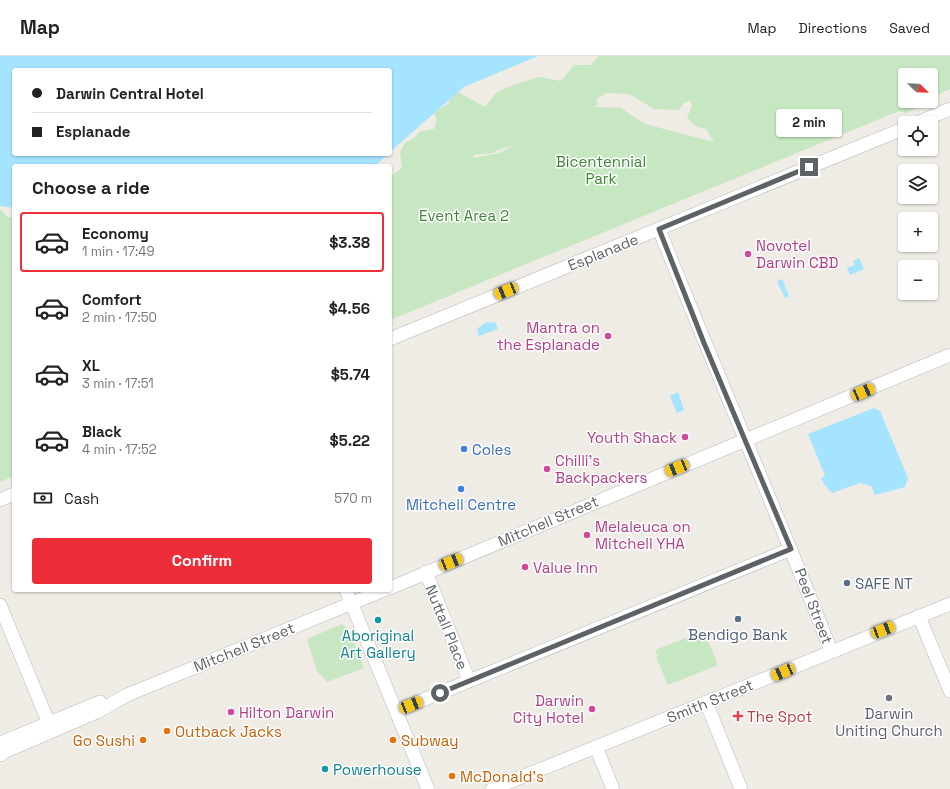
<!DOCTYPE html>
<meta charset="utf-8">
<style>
:root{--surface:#fff;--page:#f6f6f6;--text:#222;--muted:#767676;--line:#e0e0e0;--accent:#ed2d38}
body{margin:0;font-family:"Space Grotesk",sans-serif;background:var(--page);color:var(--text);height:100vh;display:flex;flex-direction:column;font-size:15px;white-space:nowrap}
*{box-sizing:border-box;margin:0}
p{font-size:13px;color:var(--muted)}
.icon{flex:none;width:22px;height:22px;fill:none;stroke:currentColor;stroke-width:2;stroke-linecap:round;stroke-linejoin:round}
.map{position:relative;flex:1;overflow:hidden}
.details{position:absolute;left:12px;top:108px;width:380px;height:428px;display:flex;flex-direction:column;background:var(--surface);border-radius:4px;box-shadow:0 1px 3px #0004}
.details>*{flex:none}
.banner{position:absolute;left:12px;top:12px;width:380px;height:88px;border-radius:4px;box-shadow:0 1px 3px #0004;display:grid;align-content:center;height:88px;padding:0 20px;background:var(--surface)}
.needle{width:26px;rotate:113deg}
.fabs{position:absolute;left:898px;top:12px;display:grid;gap:8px}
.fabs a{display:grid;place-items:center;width:40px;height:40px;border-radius:4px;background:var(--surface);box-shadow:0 1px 3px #0004;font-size:20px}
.end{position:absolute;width:18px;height:18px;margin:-9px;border:5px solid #5c6265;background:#fff;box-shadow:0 0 0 2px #fff}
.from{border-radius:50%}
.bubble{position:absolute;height:28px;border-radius:4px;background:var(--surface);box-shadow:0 1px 3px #0004;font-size:13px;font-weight:600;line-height:28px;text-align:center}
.car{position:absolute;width:12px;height:24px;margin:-12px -6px;border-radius:5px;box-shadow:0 0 3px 1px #0007;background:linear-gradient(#f5c518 24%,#345 0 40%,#f5c518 0 76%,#345 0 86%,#f5c518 0)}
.banner b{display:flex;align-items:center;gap:14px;height:38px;font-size:15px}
.banner b+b{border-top:1px solid var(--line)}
.banner i{width:10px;height:10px;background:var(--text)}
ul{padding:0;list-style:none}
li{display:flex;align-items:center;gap:12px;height:60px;margin:0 8px 6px;padding:0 12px;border:2px solid transparent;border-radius:4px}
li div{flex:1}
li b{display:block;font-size:15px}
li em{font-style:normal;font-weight:600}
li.on{border-color:var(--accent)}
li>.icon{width:36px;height:36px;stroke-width:1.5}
h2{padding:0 20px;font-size:18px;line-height:48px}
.pay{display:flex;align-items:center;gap:10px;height:44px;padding:0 20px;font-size:15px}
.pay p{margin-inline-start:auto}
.action{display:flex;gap:8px;margin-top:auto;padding:8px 20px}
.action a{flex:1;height:46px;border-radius:4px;background:var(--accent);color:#fff;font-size:16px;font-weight:600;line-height:46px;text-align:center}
header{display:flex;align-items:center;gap:24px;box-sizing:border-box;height:56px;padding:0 20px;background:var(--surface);border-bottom:1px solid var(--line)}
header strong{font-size:19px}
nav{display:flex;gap:22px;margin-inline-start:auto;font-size:14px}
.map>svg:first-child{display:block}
.green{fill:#c6e7c1;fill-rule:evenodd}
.water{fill:#a5e4ff}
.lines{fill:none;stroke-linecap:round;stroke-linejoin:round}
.minor-casing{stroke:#b5b8bc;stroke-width:14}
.minor{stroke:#fff;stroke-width:13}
.route{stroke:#5c6265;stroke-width:5}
.hotel-dot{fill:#d1479c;stroke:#fff;stroke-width:1.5}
.shop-dot{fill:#3f7fe0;stroke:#fff;stroke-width:1.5}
.service-dot{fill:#5c6f8a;stroke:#fff;stroke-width:1.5}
.culture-dot{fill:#0f9aa8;stroke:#fff;stroke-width:1.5}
.worship-dot{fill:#6b7280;stroke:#fff;stroke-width:1.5}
.health-dot{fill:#e0444e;stroke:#fff;stroke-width:1.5}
.food-dot{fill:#e8710a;stroke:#fff;stroke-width:1.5}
.labels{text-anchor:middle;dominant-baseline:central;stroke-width:3;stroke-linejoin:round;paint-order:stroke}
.park-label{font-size:15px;fill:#3b8633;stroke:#fff}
.hotel-label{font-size:15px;fill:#b23c85;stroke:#fff;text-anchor:start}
.street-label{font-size:15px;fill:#5c6265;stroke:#fff}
.shop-label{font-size:15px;fill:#366cbe;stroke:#fff;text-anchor:start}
.service-label{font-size:15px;fill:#4e5e75;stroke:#fff;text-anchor:start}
.culture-label{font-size:15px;fill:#0d838f;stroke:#fff}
.worship-label{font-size:15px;fill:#5b616d;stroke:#fff}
.health-label{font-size:15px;fill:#be3a42;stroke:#fff;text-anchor:start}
.food-label{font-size:15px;fill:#c56008;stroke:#fff;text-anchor:start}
</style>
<header>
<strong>Map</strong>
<nav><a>Map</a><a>Directions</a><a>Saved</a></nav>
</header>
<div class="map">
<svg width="950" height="733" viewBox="0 0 950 733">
<rect width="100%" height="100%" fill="#efebe5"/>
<path class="green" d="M 599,0 L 950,0 L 950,33 L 931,42 L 931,19 L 905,19 L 905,45 L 927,45 L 911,55 L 906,57 L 899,55 L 390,264 L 390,121 L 402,112 L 400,96 L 404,88 L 414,82 L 419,76 L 434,73 L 437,64 L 434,57 L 449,47 L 451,40 L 458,36 L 485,51 L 496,37 L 508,31 L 538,21 L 561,25 L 574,9 L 591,9 ZM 606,37 L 629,38 L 654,53 L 679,54 L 683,48 L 690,44 L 692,50 L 687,62 L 697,71 L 706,73 L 714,86 L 645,68 L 621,52 L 595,51 L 597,49 L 597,43 ZM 515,89 L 500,97 L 473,102 L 474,99 L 493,97 L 497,94 Z
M 0,153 L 7,161 L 14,162 L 14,420 L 0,426 Z
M 342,568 L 350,575 L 364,612 L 327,626 L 317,615 L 307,583 Z
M 704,575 L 718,609 L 668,629 L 656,601 L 658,600 L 655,594 Z"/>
<path class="water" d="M 0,0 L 538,0 L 464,31 L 390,96 L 390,14 L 14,14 L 14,98 L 388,98 L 375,110 L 14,110 L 14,152 L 0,150 Z
M 859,202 L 864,213 L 850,219 L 847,212 L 855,209 L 853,205 Z
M 782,223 L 789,240 L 785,242 L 777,225 Z
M 495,266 L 498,273 L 479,280 L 477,273 L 485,267 Z
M 678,336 L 684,354 L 677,357 L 670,340 Z
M 874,352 L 880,355 L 908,422 L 905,431 L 875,439 L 871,430 L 860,427 L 832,437 L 824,428 L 821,422 L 825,420 L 808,378 Z"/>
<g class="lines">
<g class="minor-casing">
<path id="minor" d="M 917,67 L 950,53
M 659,173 C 715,314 776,453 831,595
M 390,283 L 905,72
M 0,444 L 14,438
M 426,516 L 469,625
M 390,532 L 950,299
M 346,534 L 428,733
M 0,549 L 52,675
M 919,560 L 950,635
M 706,646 L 741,733
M 396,655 L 791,493
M 0,687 L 100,646
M 596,691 L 613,733
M 0,699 L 6,695 L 99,655 L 127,639 L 384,534
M 492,733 L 950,548"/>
</g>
<use href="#minor" class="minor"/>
</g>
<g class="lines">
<path class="route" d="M 440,637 L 791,493 L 704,287 L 659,173 L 809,111"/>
</g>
<g class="hotel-dot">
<circle cx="748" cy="198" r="4"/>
<circle cx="608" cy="280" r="4"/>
<circle cx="685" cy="381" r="4"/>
<circle cx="547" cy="413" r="4"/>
<circle cx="587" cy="479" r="4"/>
<circle cx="525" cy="511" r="4"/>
<circle cx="592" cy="653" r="4"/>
<circle cx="231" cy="656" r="4"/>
</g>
<g class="shop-dot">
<circle cx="464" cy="393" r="4"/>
<circle cx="461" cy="433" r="4"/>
</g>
<g class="service-dot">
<circle cx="847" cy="527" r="4"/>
<circle cx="738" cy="563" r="4"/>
</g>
<g class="culture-dot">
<circle cx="378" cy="564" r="4"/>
<circle cx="325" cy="713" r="4"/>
</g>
<circle class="worship-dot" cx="889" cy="642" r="4"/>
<path class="health-dot" d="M736 654h4v4h4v4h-4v4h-4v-4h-4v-4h4z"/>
<g class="food-dot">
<circle cx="167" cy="675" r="4"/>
<circle cx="143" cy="684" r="4"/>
<circle cx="393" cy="684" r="4"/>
<circle cx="452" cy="720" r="4"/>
</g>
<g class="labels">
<g class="park-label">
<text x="601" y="105">Bicentennial<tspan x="601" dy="17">Park</tspan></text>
<text x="464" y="159">Event Area 2</text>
</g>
<g class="hotel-label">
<text x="756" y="189">Novotel<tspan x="756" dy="17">Darwin CBD</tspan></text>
<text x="600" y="271" text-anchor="end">Mantra on<tspan x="600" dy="17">the Esplanade</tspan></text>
<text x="677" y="381" text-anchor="end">Youth Shack</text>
<text x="555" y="404">Chilli's<tspan x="555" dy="17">Backpackers</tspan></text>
<text x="595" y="470">Melaleuca on<tspan x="595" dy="17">Mitchell YHA</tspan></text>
<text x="533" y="511">Value Inn</text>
<text x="584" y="644" text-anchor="end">Darwin<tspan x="584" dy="17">City Hotel</tspan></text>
<text x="239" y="656">Hilton Darwin</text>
</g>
<g class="street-label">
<text transform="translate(603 196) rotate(-22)">Esplanade</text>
<text transform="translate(548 465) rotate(-23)">Mitchell Street</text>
<text transform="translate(814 550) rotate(69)">Peel Street</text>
<text transform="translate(447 571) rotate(68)">Nuttall Place</text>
<text transform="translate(244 591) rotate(-22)">Mitchell Street</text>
<text transform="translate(710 645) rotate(-22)">Smith Street</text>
</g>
<g class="shop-label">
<text x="472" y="393">Coles</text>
<text x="461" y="448" text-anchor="middle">Mitchell Centre</text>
</g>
<g class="service-label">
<text x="855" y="527">SAFE NT</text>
<text x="738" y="578" text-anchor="middle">Bendigo Bank</text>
</g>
<g class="culture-label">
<text x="378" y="579">Aboriginal<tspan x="378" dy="17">Art Gallery</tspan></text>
<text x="333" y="713" text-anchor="start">Powerhouse</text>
</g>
<g class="worship-label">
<text x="889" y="657">Darwin<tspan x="889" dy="17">Uniting Church</tspan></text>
</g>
<g class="health-label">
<text x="747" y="660">The Spot</text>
</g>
<g class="food-label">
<text x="175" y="675">Outback Jacks</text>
<text x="135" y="684" text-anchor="end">Go Sushi</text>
<text x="401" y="684">Subway</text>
<text x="460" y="720">McDonald's</text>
</g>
</g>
</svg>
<div class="fabs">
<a><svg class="needle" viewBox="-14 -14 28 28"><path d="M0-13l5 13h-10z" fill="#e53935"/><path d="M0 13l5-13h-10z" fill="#767676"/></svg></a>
<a><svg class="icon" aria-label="locate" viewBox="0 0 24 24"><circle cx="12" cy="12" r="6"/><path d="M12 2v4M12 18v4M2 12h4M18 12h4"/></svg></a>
<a><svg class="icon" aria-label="layers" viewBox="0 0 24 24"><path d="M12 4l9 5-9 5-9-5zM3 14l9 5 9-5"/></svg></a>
<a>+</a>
<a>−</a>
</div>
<i class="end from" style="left:440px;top:637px"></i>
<i class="end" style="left:809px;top:111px"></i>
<div class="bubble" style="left:776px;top:53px;width:66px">2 min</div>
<i class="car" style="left:506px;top:235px;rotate:248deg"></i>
<i class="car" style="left:863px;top:336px;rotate:67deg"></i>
<i class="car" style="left:677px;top:412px;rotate:248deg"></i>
<i class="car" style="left:451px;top:506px;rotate:68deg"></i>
<i class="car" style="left:883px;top:574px;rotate:69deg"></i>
<i class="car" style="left:783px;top:616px;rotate:247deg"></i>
<i class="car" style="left:411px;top:649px;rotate:68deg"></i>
<div class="banner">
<b><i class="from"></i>Darwin Central Hotel</b>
<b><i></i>Esplanade</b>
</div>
<section class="details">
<h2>Choose a ride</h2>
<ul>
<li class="on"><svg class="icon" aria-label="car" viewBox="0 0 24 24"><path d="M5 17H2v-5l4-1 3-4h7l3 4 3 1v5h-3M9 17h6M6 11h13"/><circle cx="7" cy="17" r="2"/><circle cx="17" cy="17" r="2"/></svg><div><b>Economy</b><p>1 min · 17:49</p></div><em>$3.38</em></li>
<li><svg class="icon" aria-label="car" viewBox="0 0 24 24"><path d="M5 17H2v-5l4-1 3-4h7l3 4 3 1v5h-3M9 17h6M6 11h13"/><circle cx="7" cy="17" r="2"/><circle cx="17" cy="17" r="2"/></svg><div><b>Comfort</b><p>2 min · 17:50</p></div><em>$4.56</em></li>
<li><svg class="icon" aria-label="car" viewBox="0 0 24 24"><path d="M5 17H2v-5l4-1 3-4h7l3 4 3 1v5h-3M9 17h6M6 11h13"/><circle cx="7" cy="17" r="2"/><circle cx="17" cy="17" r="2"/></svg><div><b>XL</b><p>3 min · 17:51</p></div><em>$5.74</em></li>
<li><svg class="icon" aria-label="car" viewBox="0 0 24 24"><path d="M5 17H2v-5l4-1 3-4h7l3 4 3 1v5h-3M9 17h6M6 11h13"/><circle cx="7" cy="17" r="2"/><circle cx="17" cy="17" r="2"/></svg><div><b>Black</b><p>4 min · 17:52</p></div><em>$5.22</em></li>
</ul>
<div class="pay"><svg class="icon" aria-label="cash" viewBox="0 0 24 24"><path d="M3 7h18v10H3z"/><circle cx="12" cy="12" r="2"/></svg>Cash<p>570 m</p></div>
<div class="action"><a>Confirm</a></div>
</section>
</div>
